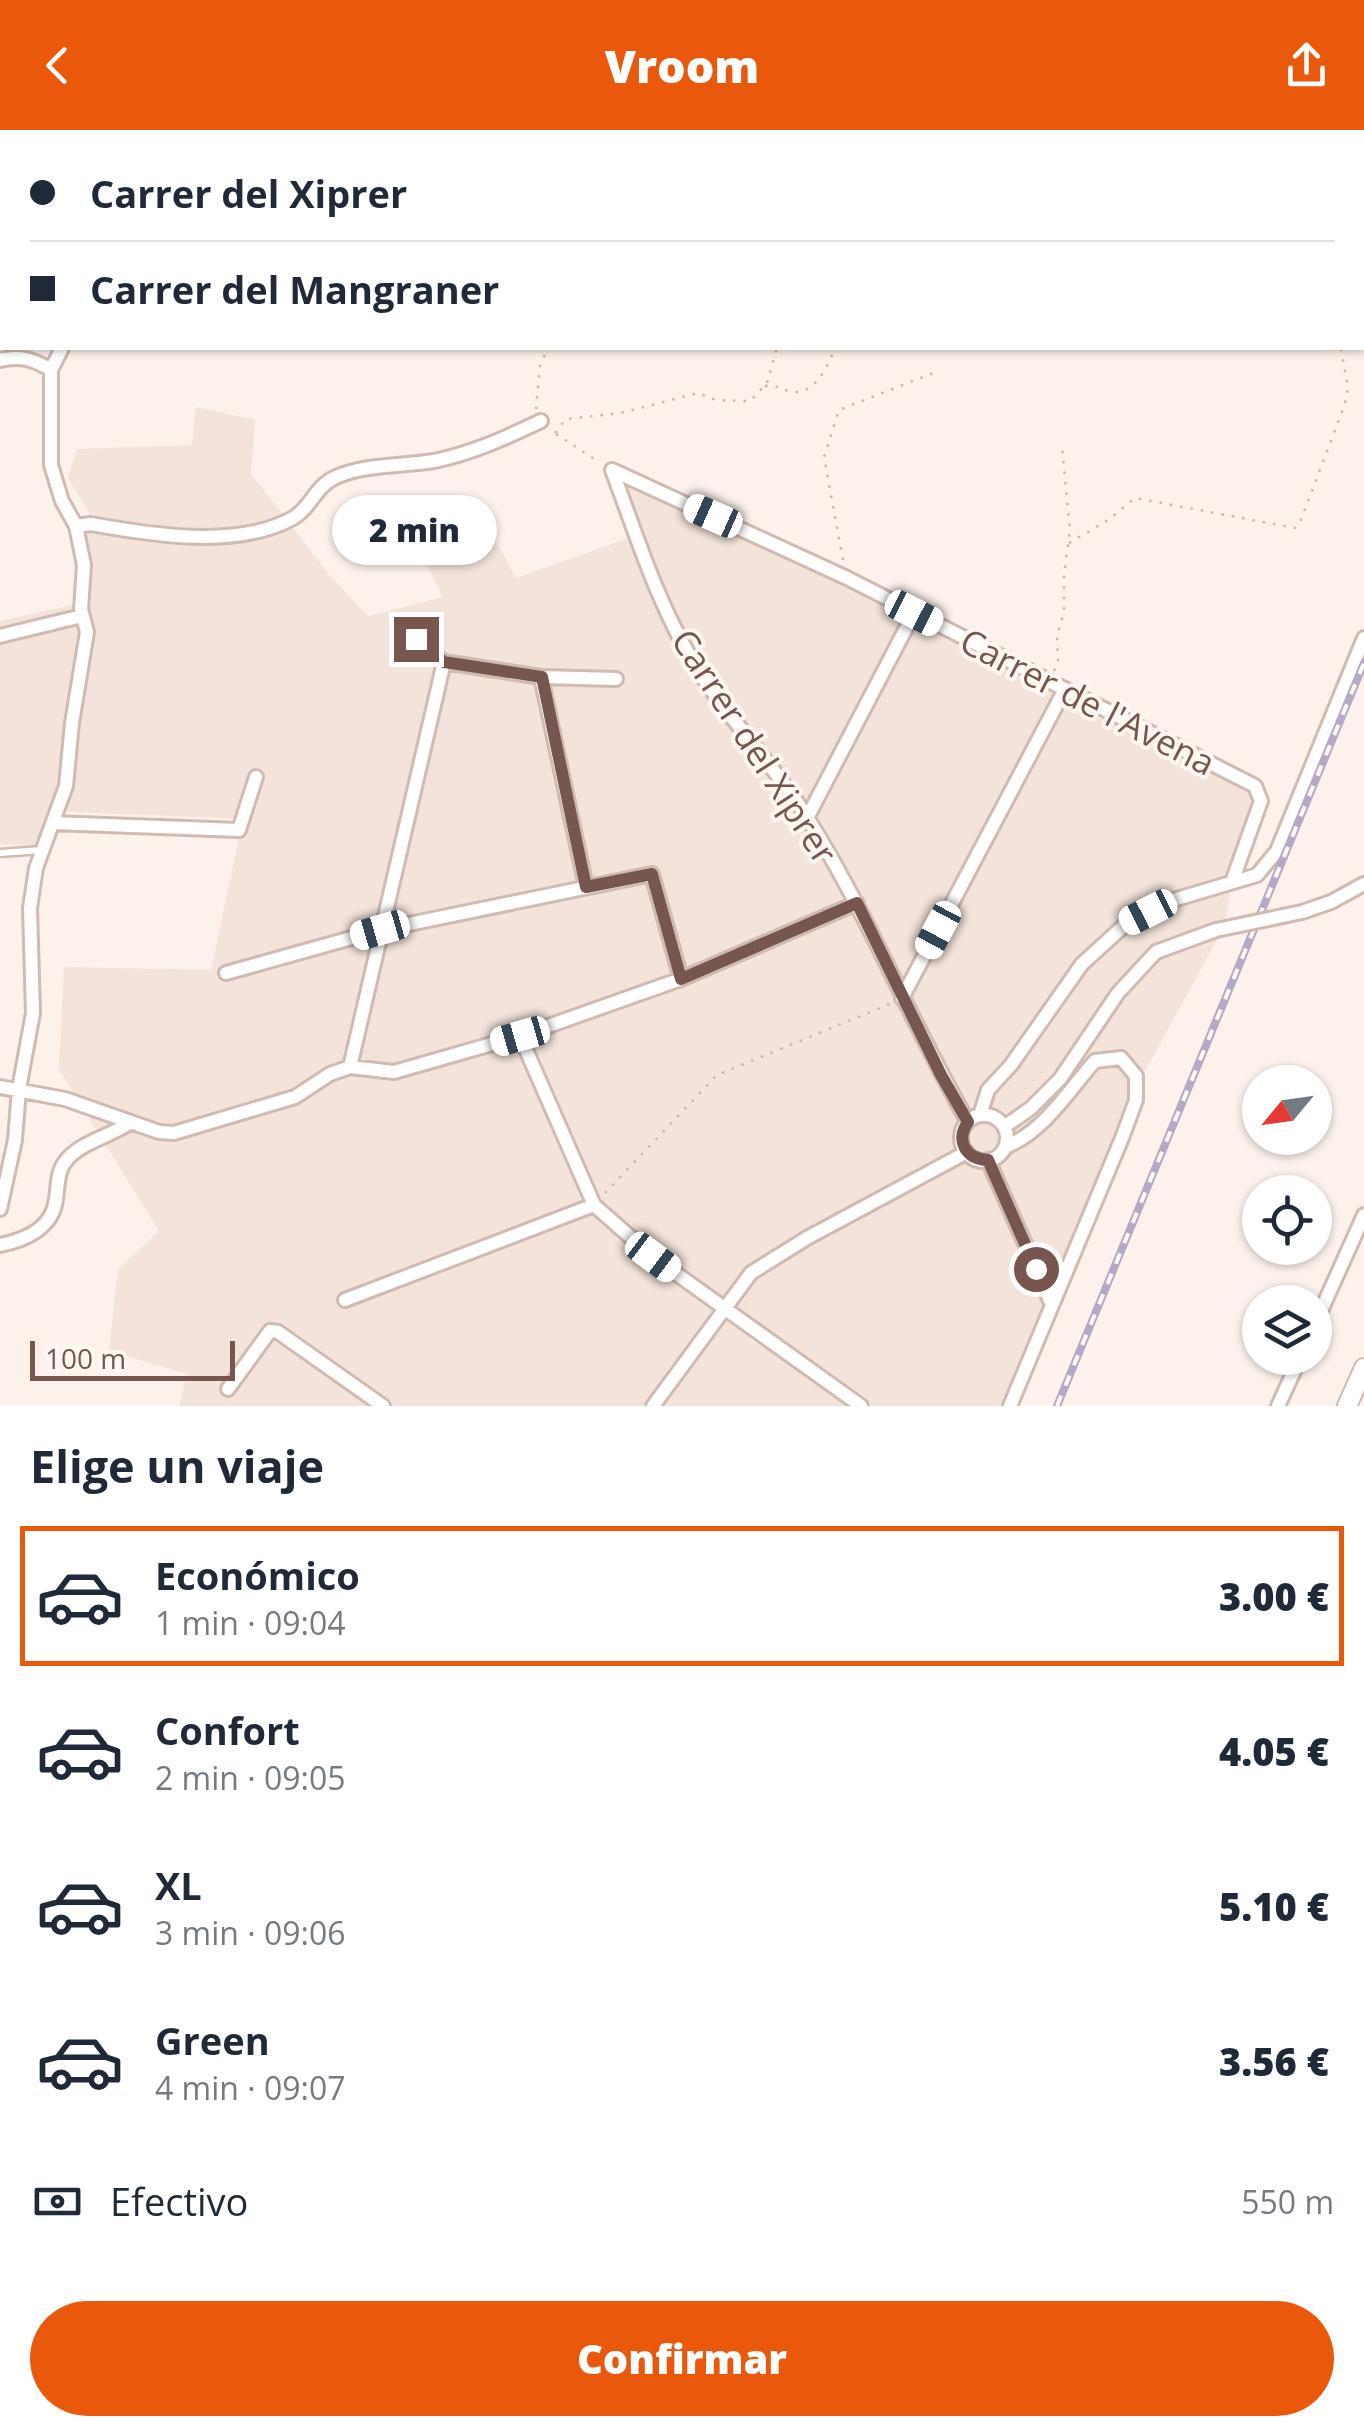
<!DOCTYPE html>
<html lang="es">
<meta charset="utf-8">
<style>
:root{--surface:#fff;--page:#f2f2f3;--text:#1f2937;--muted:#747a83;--line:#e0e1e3;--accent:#ea580c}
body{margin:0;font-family:"Open Sans",sans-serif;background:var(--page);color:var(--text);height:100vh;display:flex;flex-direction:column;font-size:38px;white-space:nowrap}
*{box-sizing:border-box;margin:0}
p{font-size:32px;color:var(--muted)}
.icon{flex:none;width:55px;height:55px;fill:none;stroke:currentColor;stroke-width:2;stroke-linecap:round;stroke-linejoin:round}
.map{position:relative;height:1276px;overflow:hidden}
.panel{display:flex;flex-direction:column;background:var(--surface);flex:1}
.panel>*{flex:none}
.banner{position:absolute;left:0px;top:0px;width:1365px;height:220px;box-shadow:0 2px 8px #0004;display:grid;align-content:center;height:220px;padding:0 30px;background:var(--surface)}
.needle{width:65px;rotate:241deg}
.tools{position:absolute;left:1242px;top:935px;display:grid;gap:20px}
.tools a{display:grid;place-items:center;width:90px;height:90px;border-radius:50%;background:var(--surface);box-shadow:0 2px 8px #0004;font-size:50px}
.scale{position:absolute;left:30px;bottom:25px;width:205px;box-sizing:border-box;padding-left:10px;border:5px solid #76564f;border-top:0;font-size:28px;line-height:35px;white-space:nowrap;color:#76564f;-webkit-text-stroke:8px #fef7f2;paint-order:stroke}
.end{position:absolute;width:45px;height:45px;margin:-22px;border:12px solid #76564f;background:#fff;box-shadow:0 0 0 5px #fff}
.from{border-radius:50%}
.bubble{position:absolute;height:70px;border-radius:35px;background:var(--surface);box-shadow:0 2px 8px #0004;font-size:32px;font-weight:800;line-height:70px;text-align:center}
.car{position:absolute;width:30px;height:60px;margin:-30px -15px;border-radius:12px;box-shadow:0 0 8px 2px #0007;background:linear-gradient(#fff 24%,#345 0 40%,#fff 0 76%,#345 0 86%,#fff 0)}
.banner b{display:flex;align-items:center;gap:35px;height:95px;font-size:38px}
.banner b+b{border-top:2px solid var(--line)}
.banner i{width:25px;height:25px;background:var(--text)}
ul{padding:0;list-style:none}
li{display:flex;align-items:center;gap:30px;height:140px;margin:0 20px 15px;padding:0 10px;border:5px solid transparent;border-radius:0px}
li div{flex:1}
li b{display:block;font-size:38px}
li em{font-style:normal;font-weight:800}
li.selected{border-color:var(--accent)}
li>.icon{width:90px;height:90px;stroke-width:1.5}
h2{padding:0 30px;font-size:45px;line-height:120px}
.pay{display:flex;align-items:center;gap:25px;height:110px;padding:0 30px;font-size:38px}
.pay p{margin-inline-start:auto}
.button{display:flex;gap:20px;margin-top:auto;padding:20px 30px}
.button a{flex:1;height:115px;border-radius:60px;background:var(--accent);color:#fff;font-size:40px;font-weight:800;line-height:115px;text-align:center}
header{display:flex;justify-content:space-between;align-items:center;height:130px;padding:0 30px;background:var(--accent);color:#fff;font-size:45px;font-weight:800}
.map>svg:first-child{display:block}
.residential{fill:#f3e3da}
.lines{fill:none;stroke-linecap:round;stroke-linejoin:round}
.lane-casing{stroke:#d0bbb3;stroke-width:11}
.street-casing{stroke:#d0bbb3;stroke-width:18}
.secondary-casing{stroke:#d3bab1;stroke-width:22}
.path{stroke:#d5b1a7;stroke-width:2.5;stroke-dasharray:2.5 8;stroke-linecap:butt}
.lane{stroke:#fff;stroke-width:6}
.street{stroke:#fff;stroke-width:12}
.secondary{stroke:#fff;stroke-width:18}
.rail-casing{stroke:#b4a9c6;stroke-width:8}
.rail{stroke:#fef7f2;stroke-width:4;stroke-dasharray:11;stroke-linecap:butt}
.street-bridge-casing{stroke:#d0bbb3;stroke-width:18;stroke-linecap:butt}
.street-bridge{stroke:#fff;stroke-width:12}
.route{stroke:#76564f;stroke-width:12}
.labels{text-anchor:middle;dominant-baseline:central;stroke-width:8;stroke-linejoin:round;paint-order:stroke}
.street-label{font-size:35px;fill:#76564f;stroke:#fef7f2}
</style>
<header><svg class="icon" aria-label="back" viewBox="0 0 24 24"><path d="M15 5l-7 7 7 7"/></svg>Vroom<svg class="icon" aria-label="share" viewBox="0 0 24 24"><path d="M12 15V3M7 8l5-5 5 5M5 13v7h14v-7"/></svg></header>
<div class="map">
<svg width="1364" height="1276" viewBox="0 0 1364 1276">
<rect width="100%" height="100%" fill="#fcf2eb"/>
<path class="residential" d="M 196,277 L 255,290 L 251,344 L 331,447 L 368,486 L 443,467 L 409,397 L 472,366 L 516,448 L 643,403 L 616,333 L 853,442 L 1264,652 L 1269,667 L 1233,749 L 1224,797 L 1144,943 L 1143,968 L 1130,1006 L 1016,1276 L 179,1276 L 187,1244 L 109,1221 L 118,1140 L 159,1101 L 59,939 L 64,837 L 211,840 L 243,689 L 51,681 L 41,716 L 0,714 L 0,491 L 81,473 L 89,382 L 68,348 L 77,319 L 192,315 Z"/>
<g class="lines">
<g class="lane-casing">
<path id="lane" d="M 331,0 L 333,2
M 0,723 L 41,720"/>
</g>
<g class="street-casing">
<path id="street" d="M 98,2 L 99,0
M 0,230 C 20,225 33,229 51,240 L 51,335 L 62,371 L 76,396 L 84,435 L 81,479 L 87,502 L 72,593 L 66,656 L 36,738 L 30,778 L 33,883 L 19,959 L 15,1010 L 0,1079
M 51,240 L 62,218
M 612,340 L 847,448 L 1255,656 L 1261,671 L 1232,752
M 612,340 C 635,401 655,466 688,523 C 721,582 772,631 808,689 C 869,786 911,893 968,992
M 76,396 L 91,394 C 151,405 238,419 293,388 C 311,378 315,356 336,347 C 365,334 403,336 434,331 C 473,323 505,308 541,291
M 0,506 L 82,486
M 416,509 L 444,532 L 541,547 L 616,549
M 541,547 L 586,757
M 807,688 L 914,483
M 52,693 L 239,700 L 256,647
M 1302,782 L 1331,772 L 1364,754
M 226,843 L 380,800 L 652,744 L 681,849
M 902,868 L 1065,559
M 520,906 L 594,1075 L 653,1127 L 861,1276
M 350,937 L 444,532
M 0,957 L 65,969 L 159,1002 L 174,1003 L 295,967 L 330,944 L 350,937 L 394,942 L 520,906 L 681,849 L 857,773
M 980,985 L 988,960 L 1011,935 L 1082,834 L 1127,793 L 1170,771 L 1257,745 L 1277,721 L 1364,508
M961 1008a23 23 0 1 1 46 0a23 23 0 1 1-46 0Z
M 1004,997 L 1031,978 L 1060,949 L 1118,863 L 1156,822 L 1216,800
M 1005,1017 C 1044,1002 1068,961 1095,931 L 1121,928 L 1136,946 L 1136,970 L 1122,1008 L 1010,1276
M 988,1030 L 1052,1175
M 0,1115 C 25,1110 53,1098 56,1069 C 58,1057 57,1042 65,1032 C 79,1012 112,1006 131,992
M 345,1170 L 594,1075
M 1315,1194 L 1364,1085
M 228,1259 L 270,1201 L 278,1202 L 383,1276
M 653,1276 L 751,1143 L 807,1108 L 967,1022
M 1278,1276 L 1300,1228"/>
</g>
<g class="secondary-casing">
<path id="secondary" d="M 1347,1276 L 1364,1238"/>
</g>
<path class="path" d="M 831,0 L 834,2
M 851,2 L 852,0
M 1362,145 L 1364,142
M 765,256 C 776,255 779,258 789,261 C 814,268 828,236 835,218
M 536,279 L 540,235 L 548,218
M 555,303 L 566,289 L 621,283 L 698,263 L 716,270 L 750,271 L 767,253 L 777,218
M 556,304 L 599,332
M 1069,413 L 1108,390 L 1135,368 L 1295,398 L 1300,392 L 1345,274 L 1348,258 L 1341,218
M 843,430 L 824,327 L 839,280 L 936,242
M 1054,541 L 1058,531 L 1057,506 L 1064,481 L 1064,444 L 1070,400 L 1062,317
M 605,1063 L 717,945 L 892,873
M 1315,1222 L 1322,1205"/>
<use href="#lane" class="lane"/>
<use href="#street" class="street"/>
<use href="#secondary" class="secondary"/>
<g class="rail-casing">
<path id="rail" d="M 1057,1276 L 1364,533"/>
</g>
<use href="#rail" class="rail"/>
<g class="street-bridge-casing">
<path id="street-bridge" d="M 1216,800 L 1302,782"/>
</g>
<use href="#street-bridge" class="street-bridge"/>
</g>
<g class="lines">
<path class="route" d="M 416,509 L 444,532 L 542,547 L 586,757 L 652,744 L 681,849 L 857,773 L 941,945 L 968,992 C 955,1011 966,1029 988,1030 L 1036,1139"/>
</g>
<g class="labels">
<g class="street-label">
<text transform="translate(1088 571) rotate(27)">Carrer de l'Avena</text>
<text transform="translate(755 616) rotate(57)">Carrer del Xiprer</text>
</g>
</g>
</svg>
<div class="tools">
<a><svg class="needle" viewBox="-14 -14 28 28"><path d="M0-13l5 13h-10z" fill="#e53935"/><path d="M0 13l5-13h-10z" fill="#747a83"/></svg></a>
<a><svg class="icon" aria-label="locate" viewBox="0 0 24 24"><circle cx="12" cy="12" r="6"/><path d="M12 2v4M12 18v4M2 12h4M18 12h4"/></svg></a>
<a><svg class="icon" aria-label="layers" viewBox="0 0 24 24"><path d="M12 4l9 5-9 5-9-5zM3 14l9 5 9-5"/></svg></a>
</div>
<div class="scale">100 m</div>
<i class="end from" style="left:1036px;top:1139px"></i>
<i class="end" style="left:416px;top:509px"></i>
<div class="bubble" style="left:332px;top:365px;width:165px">2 min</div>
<i class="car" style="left:713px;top:386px;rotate:294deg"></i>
<i class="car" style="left:914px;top:483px;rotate:117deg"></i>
<i class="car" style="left:1148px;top:782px;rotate:243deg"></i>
<i class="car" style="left:380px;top:800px;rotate:254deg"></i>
<i class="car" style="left:938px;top:800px;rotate:208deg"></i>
<i class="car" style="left:520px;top:906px;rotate:254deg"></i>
<i class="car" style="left:653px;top:1127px;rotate:127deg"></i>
<div class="banner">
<b><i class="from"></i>Carrer del Xiprer</b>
<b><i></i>Carrer del Mangraner</b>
</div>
</div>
<section class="panel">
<h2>Elige un viaje</h2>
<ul>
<li class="selected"><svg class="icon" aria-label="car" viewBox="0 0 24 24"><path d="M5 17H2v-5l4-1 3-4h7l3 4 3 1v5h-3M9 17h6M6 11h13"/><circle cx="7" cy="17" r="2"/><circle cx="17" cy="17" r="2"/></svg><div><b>Económico</b><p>1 min · 09:04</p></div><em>3.00 €</em></li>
<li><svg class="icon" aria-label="car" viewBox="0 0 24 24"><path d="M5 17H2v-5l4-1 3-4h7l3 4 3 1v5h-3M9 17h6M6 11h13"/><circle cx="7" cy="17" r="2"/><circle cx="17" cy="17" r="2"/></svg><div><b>Confort</b><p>2 min · 09:05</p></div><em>4.05 €</em></li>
<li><svg class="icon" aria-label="car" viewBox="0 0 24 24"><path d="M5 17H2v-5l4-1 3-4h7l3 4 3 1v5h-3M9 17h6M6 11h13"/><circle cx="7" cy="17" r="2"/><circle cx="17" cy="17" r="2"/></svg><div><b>XL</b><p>3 min · 09:06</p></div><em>5.10 €</em></li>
<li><svg class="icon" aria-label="car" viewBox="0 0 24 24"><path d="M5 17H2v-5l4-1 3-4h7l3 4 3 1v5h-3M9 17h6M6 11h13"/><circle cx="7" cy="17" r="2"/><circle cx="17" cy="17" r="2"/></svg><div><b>Green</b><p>4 min · 09:07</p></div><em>3.56 €</em></li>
</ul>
<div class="pay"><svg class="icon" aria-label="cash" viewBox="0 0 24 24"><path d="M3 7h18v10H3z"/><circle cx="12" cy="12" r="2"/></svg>Efectivo<p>550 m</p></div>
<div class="button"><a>Confirmar</a></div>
</section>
